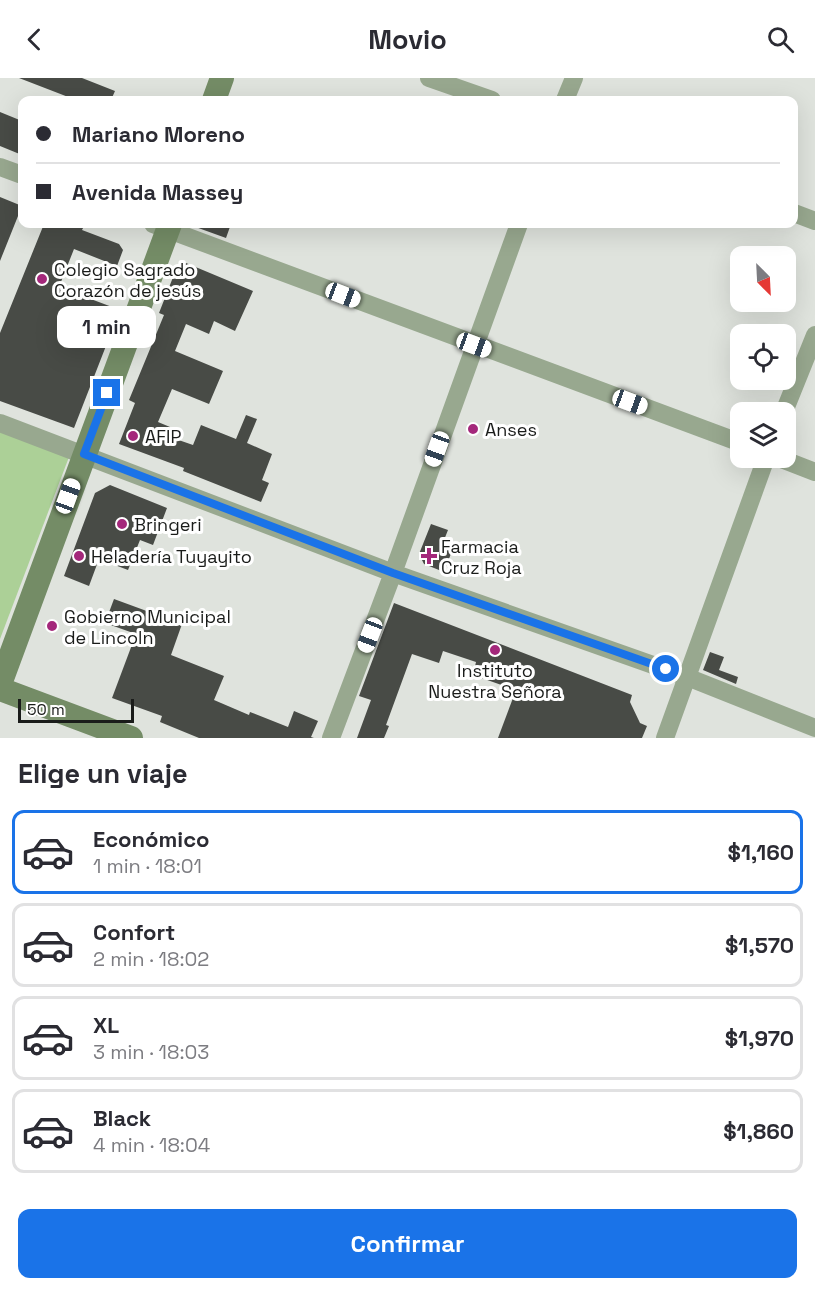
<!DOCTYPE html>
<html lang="es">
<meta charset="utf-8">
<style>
:root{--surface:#fff;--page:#f2f2f3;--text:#2b2b33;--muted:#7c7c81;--line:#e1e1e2;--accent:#1a73e8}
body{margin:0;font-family:"Space Grotesk",sans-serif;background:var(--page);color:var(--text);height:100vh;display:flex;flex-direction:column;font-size:22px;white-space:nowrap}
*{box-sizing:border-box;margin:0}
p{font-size:20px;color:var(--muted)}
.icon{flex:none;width:33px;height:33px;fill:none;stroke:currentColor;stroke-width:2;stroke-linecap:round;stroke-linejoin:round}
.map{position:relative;height:660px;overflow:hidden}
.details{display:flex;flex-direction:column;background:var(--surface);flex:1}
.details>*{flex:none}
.hud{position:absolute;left:18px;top:18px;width:780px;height:132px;border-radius:12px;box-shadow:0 6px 24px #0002;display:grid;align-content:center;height:132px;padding:0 18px;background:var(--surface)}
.needle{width:39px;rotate:156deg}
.tools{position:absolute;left:730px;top:168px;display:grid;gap:12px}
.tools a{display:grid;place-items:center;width:66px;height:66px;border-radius:12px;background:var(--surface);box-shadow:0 6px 24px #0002;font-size:30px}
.scale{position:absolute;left:18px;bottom:15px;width:116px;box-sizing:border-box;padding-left:6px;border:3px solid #1a1c1a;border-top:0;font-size:16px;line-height:21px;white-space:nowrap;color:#1a1c1a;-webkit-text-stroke:4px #fff;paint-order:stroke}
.end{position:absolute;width:27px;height:27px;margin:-14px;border:8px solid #1a73e8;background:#fff;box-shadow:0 0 0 3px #fff}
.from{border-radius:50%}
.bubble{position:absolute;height:42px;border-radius:12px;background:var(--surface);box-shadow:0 6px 24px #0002;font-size:20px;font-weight:700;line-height:42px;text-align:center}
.car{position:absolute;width:18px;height:36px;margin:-18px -9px;border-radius:8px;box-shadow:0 0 4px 2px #0007;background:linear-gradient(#fff 24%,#345 0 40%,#fff 0 76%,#345 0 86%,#fff 0)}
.hud b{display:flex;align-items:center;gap:21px;height:57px;font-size:22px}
.hud b+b{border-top:2px solid var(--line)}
.hud i{width:15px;height:15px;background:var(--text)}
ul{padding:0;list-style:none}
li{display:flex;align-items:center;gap:18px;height:84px;margin:0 12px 9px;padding:0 6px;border:3px solid var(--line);border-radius:12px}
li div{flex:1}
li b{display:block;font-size:22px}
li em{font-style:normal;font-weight:700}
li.selected{border-color:var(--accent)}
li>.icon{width:54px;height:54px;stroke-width:1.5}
h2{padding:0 18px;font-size:27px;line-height:72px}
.cta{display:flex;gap:12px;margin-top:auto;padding:12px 18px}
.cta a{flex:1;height:69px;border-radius:12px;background:var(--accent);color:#fff;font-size:24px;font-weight:700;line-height:69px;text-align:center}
header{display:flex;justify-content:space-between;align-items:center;height:78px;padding:0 18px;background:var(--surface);font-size:27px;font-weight:700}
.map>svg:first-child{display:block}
.green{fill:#acd097}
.building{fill:#484b46}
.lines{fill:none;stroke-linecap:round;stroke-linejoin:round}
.minor{stroke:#98a88f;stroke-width:18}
.secondary{stroke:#748c66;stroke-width:24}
.route{stroke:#1a73e8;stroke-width:8}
.poi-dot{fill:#a4287b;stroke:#fff;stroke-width:2}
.labels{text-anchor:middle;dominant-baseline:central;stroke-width:6;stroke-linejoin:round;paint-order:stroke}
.poi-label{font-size:18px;fill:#1a1c1a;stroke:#fff;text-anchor:start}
</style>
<header><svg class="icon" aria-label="back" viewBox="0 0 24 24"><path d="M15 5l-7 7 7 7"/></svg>Movio<svg class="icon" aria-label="search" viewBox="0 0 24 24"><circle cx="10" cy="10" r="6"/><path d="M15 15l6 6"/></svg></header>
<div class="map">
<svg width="815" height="660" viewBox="0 0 815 660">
<rect width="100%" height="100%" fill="#dfe3dd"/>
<path class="green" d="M 0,353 L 69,379 L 0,561 Z"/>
<path class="building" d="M 19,0 L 82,0 L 115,13 L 111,22 L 76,22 Z
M 0,34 L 22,43 L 22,77 L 0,68 Z
M 0,119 L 22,128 L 0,183 Z
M 44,146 L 85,146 L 82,152 L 119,166 L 123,172 L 117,188 L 74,171 L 59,209 L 120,232 L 74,350 L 0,323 L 0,255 Z
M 190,146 L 231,146 L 226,160 L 190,147 Z
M 186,185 L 253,213 L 235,253 L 214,243 L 209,256 L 186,246 L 175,273 L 223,293 L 209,326 L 172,311 L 158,344 L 170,349 L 167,358 L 193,367 L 201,347 L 236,361 L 246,337 L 257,341 L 247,365 L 272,376 L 262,402 L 269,405 L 261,424 L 183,393 L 184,390 L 119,366 L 135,325 L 129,322 L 164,237 L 159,235 L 177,189 Z
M 110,407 L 167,430 L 153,467 L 140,462 L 128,492 L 99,481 L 89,508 L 64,498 L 95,415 Z
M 431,446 L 448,452 L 444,462 L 455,465 L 444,494 L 424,486 L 419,476 Z
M 114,521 L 182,546 L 171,577 L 224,598 L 214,622 L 249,637 L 250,634 L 288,649 L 294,633 L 318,643 L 311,659 L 314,660 L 199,660 L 160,644 L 162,638 L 112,620 L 136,556 L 105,545 Z
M 394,525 L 632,617 L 630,624 L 640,645 L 647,648 L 642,660 L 498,660 L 516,612 L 473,597 L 476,584 L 443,573 L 439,585 L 412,576 L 386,647 L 389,648 L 384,660 L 357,660 L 371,622 L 359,618 Z
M 710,574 L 724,579 L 719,592 L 738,599 L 736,606 L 703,592 Z"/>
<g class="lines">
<path class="minor" d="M 429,0 L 492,22
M 565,22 L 574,0
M 0,89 L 22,97
M 794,135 L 815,143
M 153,146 L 741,365
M 784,334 L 815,257
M 0,345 L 393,495 L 687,599 L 815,650
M 779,380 L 815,394
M 331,660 L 393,495 L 519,146
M 665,660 L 766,380"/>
<path class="secondary" d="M 214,22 L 222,0
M 0,606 L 170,146
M 0,611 L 131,660"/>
</g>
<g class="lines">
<path class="route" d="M 107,315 L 84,376 L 393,495 L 666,591"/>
</g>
<g class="poi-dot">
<circle cx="42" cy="201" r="6"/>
<circle cx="473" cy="351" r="6"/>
<circle cx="133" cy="358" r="6"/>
<circle cx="122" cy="446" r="6"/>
<circle cx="79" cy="478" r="6"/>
<path d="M426 469h6v6h6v6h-6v6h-6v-6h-6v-6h6z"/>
<circle cx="52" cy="548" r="6"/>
<circle cx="495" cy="572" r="6"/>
</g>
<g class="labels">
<g class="poi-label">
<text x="54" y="191">Colegio Sagrado<tspan x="54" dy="21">Corazón de jesús</tspan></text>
<text x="485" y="351">Anses</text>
<text x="145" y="358">AFIP</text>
<text x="134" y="446">Bringeri</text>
<text x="441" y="468">Farmacia<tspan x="441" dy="21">Cruz Roja</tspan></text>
<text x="91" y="478">Heladería Tuyayito</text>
<text x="64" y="538">Gobierno Municipal<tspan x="64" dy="21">de Lincoln</tspan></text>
<text x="495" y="592" text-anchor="middle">Instituto<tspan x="495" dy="21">Nuestra Señora</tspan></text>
</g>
</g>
</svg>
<div class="tools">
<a><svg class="needle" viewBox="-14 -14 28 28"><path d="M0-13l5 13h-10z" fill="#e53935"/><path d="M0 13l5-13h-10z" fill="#7c7c81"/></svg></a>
<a><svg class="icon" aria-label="locate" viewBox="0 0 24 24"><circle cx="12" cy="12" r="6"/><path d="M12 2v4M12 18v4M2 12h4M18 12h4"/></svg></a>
<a><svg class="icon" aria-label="layers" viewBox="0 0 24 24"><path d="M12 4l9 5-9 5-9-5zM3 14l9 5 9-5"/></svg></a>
</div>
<div class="scale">50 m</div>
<i class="end from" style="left:666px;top:591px"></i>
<i class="end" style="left:107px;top:315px"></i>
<div class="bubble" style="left:57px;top:228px;width:99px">1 min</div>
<i class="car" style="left:343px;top:217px;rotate:111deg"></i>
<i class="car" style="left:474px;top:267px;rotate:110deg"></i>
<i class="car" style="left:630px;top:324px;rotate:110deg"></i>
<i class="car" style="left:437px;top:371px;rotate:200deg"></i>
<i class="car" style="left:68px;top:418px;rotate:20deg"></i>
<i class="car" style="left:370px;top:557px;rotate:201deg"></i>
<div class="hud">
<b><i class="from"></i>Mariano Moreno</b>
<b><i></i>Avenida Massey</b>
</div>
</div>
<section class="details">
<h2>Elige un viaje</h2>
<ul>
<li class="selected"><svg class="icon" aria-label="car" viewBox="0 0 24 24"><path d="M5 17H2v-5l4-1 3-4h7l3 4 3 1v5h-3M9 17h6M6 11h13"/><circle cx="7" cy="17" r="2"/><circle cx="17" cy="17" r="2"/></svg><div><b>Económico</b><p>1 min · 18:01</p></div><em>$1,160</em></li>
<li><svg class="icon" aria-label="car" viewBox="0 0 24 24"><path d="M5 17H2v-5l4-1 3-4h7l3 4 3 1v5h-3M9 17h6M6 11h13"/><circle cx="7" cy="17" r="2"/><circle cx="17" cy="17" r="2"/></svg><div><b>Confort</b><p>2 min · 18:02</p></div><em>$1,570</em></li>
<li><svg class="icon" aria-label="car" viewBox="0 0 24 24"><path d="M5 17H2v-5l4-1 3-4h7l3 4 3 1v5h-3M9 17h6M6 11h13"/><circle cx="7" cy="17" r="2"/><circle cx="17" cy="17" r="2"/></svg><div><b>XL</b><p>3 min · 18:03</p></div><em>$1,970</em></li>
<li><svg class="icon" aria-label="car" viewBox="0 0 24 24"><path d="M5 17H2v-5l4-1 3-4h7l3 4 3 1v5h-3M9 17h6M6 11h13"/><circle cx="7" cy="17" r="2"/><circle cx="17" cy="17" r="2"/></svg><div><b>Black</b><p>4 min · 18:04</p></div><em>$1,860</em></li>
</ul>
<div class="cta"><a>Confirmar</a></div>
</section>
